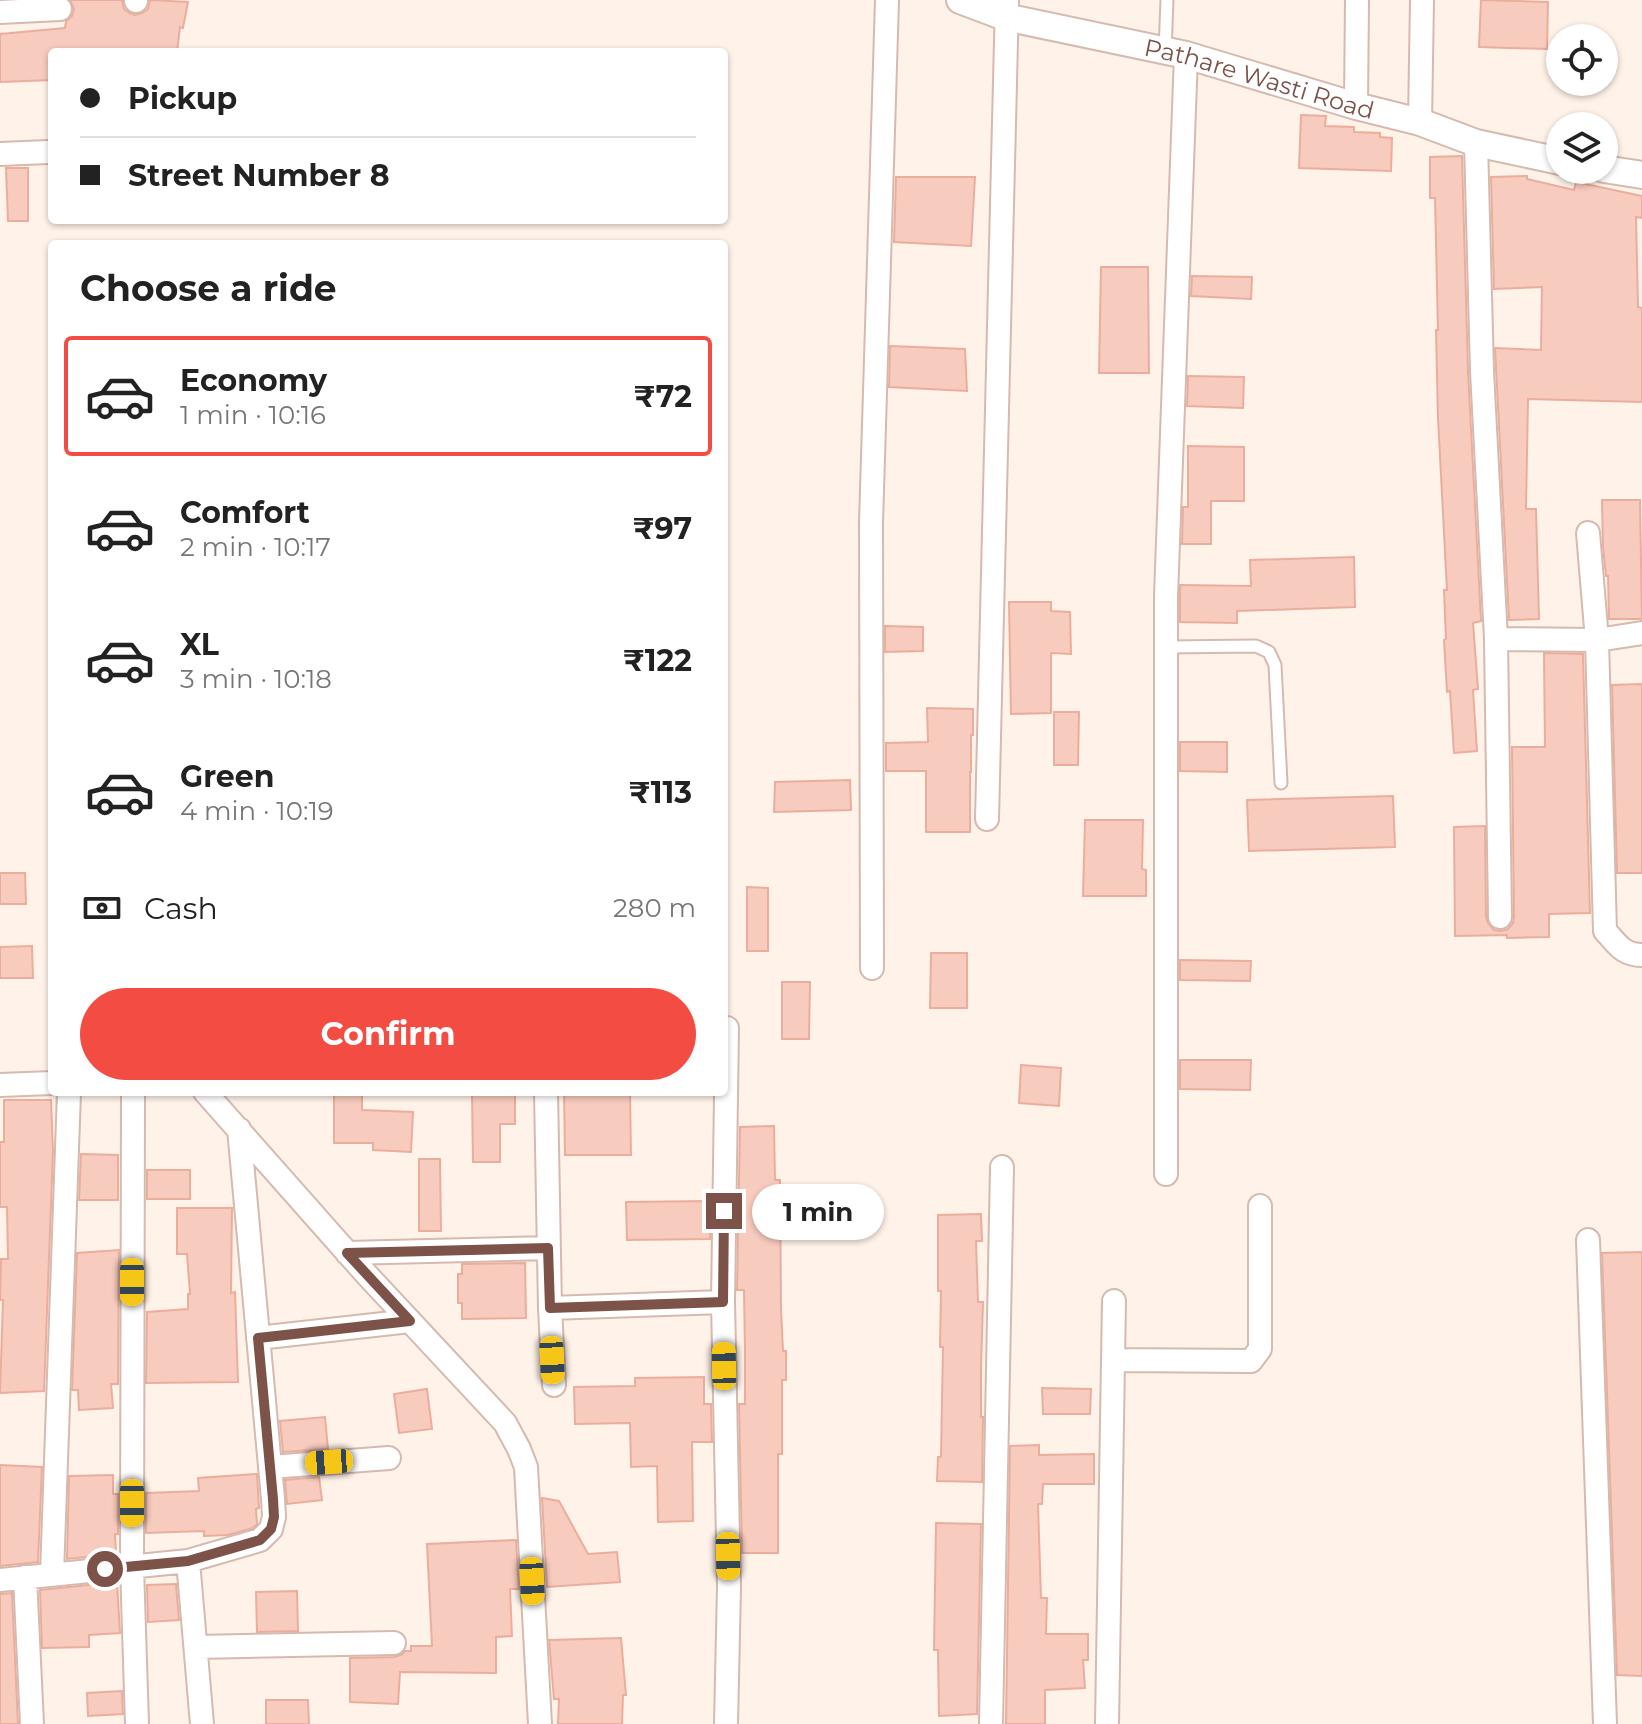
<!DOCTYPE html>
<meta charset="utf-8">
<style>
:root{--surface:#fff;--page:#f2f2f2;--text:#222;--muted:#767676;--line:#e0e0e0;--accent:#f34d43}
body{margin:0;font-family:Montserrat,sans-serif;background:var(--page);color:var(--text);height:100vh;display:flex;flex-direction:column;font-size:30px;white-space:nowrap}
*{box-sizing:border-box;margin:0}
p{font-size:26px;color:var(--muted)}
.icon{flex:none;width:44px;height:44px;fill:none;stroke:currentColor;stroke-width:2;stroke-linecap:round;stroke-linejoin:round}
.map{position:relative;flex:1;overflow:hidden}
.side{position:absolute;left:48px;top:240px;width:680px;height:856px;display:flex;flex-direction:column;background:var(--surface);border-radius:8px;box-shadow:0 2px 6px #0004}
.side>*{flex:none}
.guide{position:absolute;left:48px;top:48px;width:680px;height:176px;border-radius:8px;box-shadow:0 2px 6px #0004;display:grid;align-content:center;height:176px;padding:0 32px;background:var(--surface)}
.buttons{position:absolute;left:1546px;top:24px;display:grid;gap:16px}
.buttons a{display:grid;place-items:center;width:72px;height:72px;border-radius:50%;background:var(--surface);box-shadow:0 2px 6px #0004;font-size:40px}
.end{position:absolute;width:36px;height:36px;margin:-18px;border:10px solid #7d5349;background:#fff;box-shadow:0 0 0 4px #fff}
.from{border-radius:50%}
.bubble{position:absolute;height:56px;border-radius:28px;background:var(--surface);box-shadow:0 2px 6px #0004;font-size:26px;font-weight:700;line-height:56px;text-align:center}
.car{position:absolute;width:24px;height:48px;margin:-24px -12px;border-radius:10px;box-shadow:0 0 6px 2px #0007;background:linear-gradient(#f5c518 24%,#345 0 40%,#f5c518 0 76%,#345 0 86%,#f5c518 0)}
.guide b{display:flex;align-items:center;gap:28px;height:76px;font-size:30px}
.guide b+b{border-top:2px solid var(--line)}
.guide i{width:20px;height:20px;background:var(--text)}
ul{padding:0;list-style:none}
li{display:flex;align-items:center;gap:24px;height:120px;margin:0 16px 12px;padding:0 16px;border:4px solid transparent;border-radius:8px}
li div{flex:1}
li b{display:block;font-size:30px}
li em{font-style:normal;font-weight:700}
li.selected{border-color:var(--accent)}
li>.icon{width:72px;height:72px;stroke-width:1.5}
h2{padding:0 32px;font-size:36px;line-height:96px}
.pay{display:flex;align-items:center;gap:20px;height:88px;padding:0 32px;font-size:30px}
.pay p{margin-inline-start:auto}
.primary-button{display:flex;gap:16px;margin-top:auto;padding:16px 32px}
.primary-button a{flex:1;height:92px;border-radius:48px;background:var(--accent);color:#fff;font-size:32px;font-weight:700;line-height:92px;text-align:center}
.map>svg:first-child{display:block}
.building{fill:#f7cbbe;stroke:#ebad9c;stroke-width:2}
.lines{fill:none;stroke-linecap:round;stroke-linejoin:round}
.service-casing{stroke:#d5baaf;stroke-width:15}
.minor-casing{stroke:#d5baaf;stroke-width:26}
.tertiary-casing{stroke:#d5baaf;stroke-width:30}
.service{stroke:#fff;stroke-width:11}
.minor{stroke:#fff;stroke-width:22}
.tertiary{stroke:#fff;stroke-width:26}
.route{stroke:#7d5349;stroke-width:10}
.labels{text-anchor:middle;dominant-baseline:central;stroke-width:7;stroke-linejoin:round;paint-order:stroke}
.street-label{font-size:24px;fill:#7d5349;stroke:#fff7f1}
</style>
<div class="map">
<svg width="1642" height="1724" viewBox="0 0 1642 1724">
<rect width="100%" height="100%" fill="#fef2e9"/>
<path class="building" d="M 70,0 L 122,0 L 124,9 L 130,13 L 135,15 L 142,13 L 148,9 L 150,0 L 188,2 L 183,28 L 180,27 L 177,52 L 52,52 L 52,80 L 0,82 L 0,34 L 65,28 L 66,21 L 72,16 L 74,9 Z
M 1481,0 L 1548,2 L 1547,49 L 1479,47 Z
M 1301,115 L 1326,116 L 1325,126 L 1354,127 L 1354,132 L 1380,133 L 1380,137 L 1392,138 L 1391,171 L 1299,168 Z
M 1462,156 L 1468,371 L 1481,621 L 1473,623 L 1478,689 L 1473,690 L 1477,751 L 1454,753 L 1450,691 L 1447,692 L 1444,640 L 1446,639 L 1444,590 L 1447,590 L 1438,418 L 1436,330 L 1438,330 L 1435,198 L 1430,198 L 1430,157 Z
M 6,168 L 28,168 L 28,221 L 8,221 Z
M 1527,176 L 1527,179 L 1574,190 L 1576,182 L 1642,196 L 1642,218 L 1636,217 L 1638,307 L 1642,308 L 1642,402 L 1528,399 L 1526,509 L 1536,509 L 1539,619 L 1509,620 L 1495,348 L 1541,350 L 1542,287 L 1494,289 L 1491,177 Z
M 896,177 L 975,177 L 971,246 L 894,242 Z
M 1101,267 L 1148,267 L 1149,373 L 1099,373 Z
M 1192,276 L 1252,277 L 1251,299 L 1191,296 Z
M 890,346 L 965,349 L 967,391 L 889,387 Z
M 1188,376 L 1244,377 L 1243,408 L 1187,406 Z
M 1188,446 L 1244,447 L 1244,501 L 1211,501 L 1211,544 L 1182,544 L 1183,507 L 1188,507 Z
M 1602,500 L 1640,500 L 1642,619 L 1609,619 L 1608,576 L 1606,576 L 1603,547 Z
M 1354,557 L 1355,607 L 1237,611 L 1237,623 L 1180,622 L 1180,585 L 1251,586 L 1250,560 Z
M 1009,602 L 1051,602 L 1051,611 L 1070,612 L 1071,654 L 1051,653 L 1051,713 L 1011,714 Z
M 885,626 L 923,627 L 923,651 L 885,652 Z
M 1544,653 L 1583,654 L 1590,913 L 1549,914 L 1549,937 L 1507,938 L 1507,935 L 1455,936 L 1454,827 L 1485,826 L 1486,917 L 1488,923 L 1494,930 L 1501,931 L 1508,929 L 1513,923 L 1514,917 L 1512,747 L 1545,747 Z
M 1642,684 L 1642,873 L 1617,873 L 1612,685 Z
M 927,708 L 973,709 L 973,735 L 971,735 L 971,772 L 970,772 L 970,832 L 926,832 L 926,771 L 886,771 L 886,743 L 928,742 Z
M 1054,712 L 1079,712 L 1078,765 L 1054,765 Z
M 1180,742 L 1227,742 L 1227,772 L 1180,771 Z
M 850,780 L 851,810 L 774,812 L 775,782 Z
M 1393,796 L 1395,847 L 1249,851 L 1247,800 Z
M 1085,820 L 1143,820 L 1142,869 L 1146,870 L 1146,896 L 1083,896 Z
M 0,873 L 25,873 L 26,904 L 0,904 Z
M 747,887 L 768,888 L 768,951 L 747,951 Z
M 32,946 L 33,978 L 0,978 L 0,947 Z
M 931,953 L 967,953 L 967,1008 L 930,1008 Z
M 1180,960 L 1251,961 L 1250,981 L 1180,980 Z
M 782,982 L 810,982 L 809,1039 L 782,1039 Z
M 1180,1060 L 1251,1060 L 1250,1090 L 1180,1089 Z
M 1021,1065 L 1061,1068 L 1059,1106 L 1019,1103 Z
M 334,1092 L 362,1092 L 362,1110 L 413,1112 L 411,1152 L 373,1150 L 373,1143 L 334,1143 Z
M 472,1092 L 515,1092 L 515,1124 L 500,1124 L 500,1162 L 473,1162 Z
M 564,1092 L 630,1092 L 631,1155 L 565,1155 Z
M 4,1100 L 51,1100 L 53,1152 L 44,1391 L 0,1393 L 3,1300 L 0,1300 L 1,1259 L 8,1259 L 7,1207 L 0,1207 L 0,1142 L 4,1142 Z
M 774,1126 L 775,1180 L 780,1180 L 781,1309 L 783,1351 L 786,1351 L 786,1380 L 782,1380 L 782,1454 L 778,1454 L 778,1553 L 742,1553 L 739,1404 L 745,1404 L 745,1352 L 744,1290 L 737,1290 L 740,1127 Z
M 81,1154 L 118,1155 L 118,1200 L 79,1200 Z
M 419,1159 L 440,1159 L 441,1231 L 419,1231 Z
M 147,1170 L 190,1170 L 190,1199 L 147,1199 Z
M 710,1201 L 710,1239 L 627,1240 L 626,1202 Z
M 177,1208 L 232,1208 L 231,1293 L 235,1292 L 238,1382 L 146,1383 L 147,1312 L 188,1309 L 188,1294 L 190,1294 L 187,1254 L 177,1254 Z
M 981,1214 L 982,1241 L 976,1241 L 978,1302 L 983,1302 L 981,1368 L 981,1417 L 983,1417 L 982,1482 L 937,1481 L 938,1457 L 941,1457 L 943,1347 L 940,1347 L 941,1291 L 938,1291 L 938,1215 Z
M 119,1250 L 118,1384 L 111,1384 L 113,1408 L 79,1410 L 78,1390 L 72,1390 L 77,1253 Z
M 1642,1252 L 1642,1676 L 1617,1675 L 1602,1253 Z
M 525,1263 L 526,1318 L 462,1319 L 462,1303 L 458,1303 L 458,1274 L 462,1274 L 462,1264 Z
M 704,1377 L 704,1404 L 711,1404 L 712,1442 L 692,1442 L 693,1521 L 658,1522 L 657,1466 L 631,1467 L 630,1423 L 575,1424 L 574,1387 L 635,1386 L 635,1378 Z
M 1042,1388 L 1091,1389 L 1090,1414 L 1043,1414 Z
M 427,1389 L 432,1429 L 399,1433 L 394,1394 Z
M 325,1417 L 328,1449 L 283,1452 L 280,1421 Z
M 1039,1445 L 1039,1455 L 1094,1454 L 1094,1484 L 1043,1484 L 1042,1504 L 1038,1504 L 1041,1598 L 1047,1598 L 1046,1634 L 1088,1634 L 1088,1660 L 1083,1660 L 1085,1688 L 1045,1690 L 1045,1724 L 1006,1724 L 1010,1446 Z
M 0,1465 L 42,1467 L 38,1562 L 0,1566 Z
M 257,1474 L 259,1508 L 256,1509 L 257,1524 L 253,1528 L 228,1535 L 204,1536 L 204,1531 L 146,1533 L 146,1493 L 199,1491 L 198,1478 Z
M 113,1475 L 113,1494 L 118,1494 L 118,1534 L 115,1534 L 116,1554 L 67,1559 L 69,1476 Z
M 319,1477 L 322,1500 L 287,1504 L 285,1480 Z
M 542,1498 L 559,1501 L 588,1554 L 617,1552 L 620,1582 L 547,1587 Z
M 936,1523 L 981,1524 L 977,1714 L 939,1716 L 938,1650 L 934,1650 Z
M 516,1540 L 519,1589 L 510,1589 L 512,1636 L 496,1637 L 496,1673 L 400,1672 L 398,1704 L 350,1702 L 350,1658 L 394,1657 L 401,1655 L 405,1651 L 411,1651 L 411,1646 L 432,1646 L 427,1544 Z
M 117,1582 L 120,1633 L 89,1635 L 89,1647 L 42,1648 L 40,1590 Z
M 176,1584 L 179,1620 L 148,1622 L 147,1585 Z
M 297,1591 L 298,1631 L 257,1632 L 256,1592 Z
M 12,1593 L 18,1724 L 0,1724 L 0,1594 Z
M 621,1638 L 626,1695 L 623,1695 L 622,1724 L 558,1724 L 559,1699 L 554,1699 L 549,1640 Z
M 122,1691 L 123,1714 L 88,1716 L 87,1693 Z
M 266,1700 L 308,1700 L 309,1724 L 266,1724 Z"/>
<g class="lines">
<g class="service-casing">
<path id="service" d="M 1165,51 L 1167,0
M 1166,647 L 1256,646 L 1269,652 L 1275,665 L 1281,783"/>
</g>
<g class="minor-casing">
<path id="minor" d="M 136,1 L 136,0
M 0,12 L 60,9
M 1356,106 L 1357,0
M 1420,122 L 1422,0
M 1476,143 L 1482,371 L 1496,639 L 1500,917
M 0,154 L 48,152
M 1588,533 L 1597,640 L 1605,931 C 1617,943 1622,955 1642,955
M 1496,639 L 1597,640 L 1642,633
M 987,819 L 1007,0
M 872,968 L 871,523 L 887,0
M 0,1085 L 52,1083
M 133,1092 L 132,1567 L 137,1724
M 205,1092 L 367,1275 L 505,1423 L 519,1449 L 526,1467 L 540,1724
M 546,1092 L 550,1308 L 723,1302
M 1166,1174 L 1166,596 L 1186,55
M 1588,1240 L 1605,1724
M 347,1253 L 548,1248
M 550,1308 L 554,1385
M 258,1338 L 410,1321
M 1113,1360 L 1251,1361 L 1260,1349 L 1260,1206
M 270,1467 L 389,1458
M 188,1561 L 202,1724
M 52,1574 L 69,1092
M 25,1577 L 32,1724
M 0,1580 L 188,1561 L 260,1540 L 271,1529 L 274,1517 L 273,1499 L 239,1129
M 196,1647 L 394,1643
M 726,1724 L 729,1587 L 723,1302 L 727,1028
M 991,1724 L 1002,1167
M 1107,1724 L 1114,1301"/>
</g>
<g class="tertiary-casing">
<g id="tertiary">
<path id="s1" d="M 960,0 L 1005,17 L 1186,55 L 1356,106 L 1420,122 L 1476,143 L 1560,161"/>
<path d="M 1604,169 L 1642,175"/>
</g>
</g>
<use href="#service" class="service"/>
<use href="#minor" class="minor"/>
<use href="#tertiary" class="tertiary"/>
</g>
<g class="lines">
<path class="route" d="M 105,1569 L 188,1561 L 260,1540 L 271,1529 L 274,1517 L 273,1499 L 258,1338 L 410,1321 L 347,1253 L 548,1248 L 550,1308 L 723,1302 L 724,1211"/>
</g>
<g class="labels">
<g class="street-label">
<text stroke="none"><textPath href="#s1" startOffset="310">Pathare Wasti Road</textPath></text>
</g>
</g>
</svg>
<div class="buttons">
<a><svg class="icon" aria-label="locate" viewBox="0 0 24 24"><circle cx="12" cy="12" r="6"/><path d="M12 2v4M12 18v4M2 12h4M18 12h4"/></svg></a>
<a><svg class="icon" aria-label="layers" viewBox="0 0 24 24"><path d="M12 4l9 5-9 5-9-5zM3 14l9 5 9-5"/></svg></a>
</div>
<i class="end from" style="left:105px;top:1569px"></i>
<i class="end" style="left:724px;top:1211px"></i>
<div class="bubble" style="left:752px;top:1184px;width:132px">1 min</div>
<i class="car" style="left:132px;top:1282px;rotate:180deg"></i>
<i class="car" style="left:552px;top:1360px;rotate:177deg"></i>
<i class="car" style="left:724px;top:1366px;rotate:359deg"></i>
<i class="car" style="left:329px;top:1462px;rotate:266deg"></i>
<i class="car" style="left:132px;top:1503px;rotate:180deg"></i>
<i class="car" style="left:728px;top:1556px;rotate:179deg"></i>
<i class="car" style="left:532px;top:1581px;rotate:177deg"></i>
<div class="guide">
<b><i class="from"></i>Pickup</b>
<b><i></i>Street Number 8</b>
</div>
<section class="side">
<h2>Choose a ride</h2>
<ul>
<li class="selected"><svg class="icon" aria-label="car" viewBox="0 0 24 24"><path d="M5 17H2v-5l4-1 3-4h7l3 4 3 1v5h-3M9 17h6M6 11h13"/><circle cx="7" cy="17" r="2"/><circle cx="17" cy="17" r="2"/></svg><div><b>Economy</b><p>1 min · 10:16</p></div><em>₹72</em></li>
<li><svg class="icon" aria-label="car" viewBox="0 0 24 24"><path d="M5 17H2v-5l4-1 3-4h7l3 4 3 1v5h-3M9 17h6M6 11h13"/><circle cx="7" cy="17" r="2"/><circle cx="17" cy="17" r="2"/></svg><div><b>Comfort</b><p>2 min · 10:17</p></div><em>₹97</em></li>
<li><svg class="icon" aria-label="car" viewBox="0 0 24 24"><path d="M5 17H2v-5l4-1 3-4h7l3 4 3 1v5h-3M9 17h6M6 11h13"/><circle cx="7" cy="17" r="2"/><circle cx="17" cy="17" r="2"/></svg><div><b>XL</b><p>3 min · 10:18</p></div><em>₹122</em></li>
<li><svg class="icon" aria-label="car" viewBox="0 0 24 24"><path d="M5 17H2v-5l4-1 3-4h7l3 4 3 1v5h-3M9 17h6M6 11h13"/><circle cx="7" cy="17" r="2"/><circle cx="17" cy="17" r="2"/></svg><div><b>Green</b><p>4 min · 10:19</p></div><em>₹113</em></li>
</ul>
<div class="pay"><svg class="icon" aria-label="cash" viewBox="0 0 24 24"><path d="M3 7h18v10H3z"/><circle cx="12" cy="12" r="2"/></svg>Cash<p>280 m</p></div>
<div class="primary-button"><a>Confirm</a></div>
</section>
</div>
